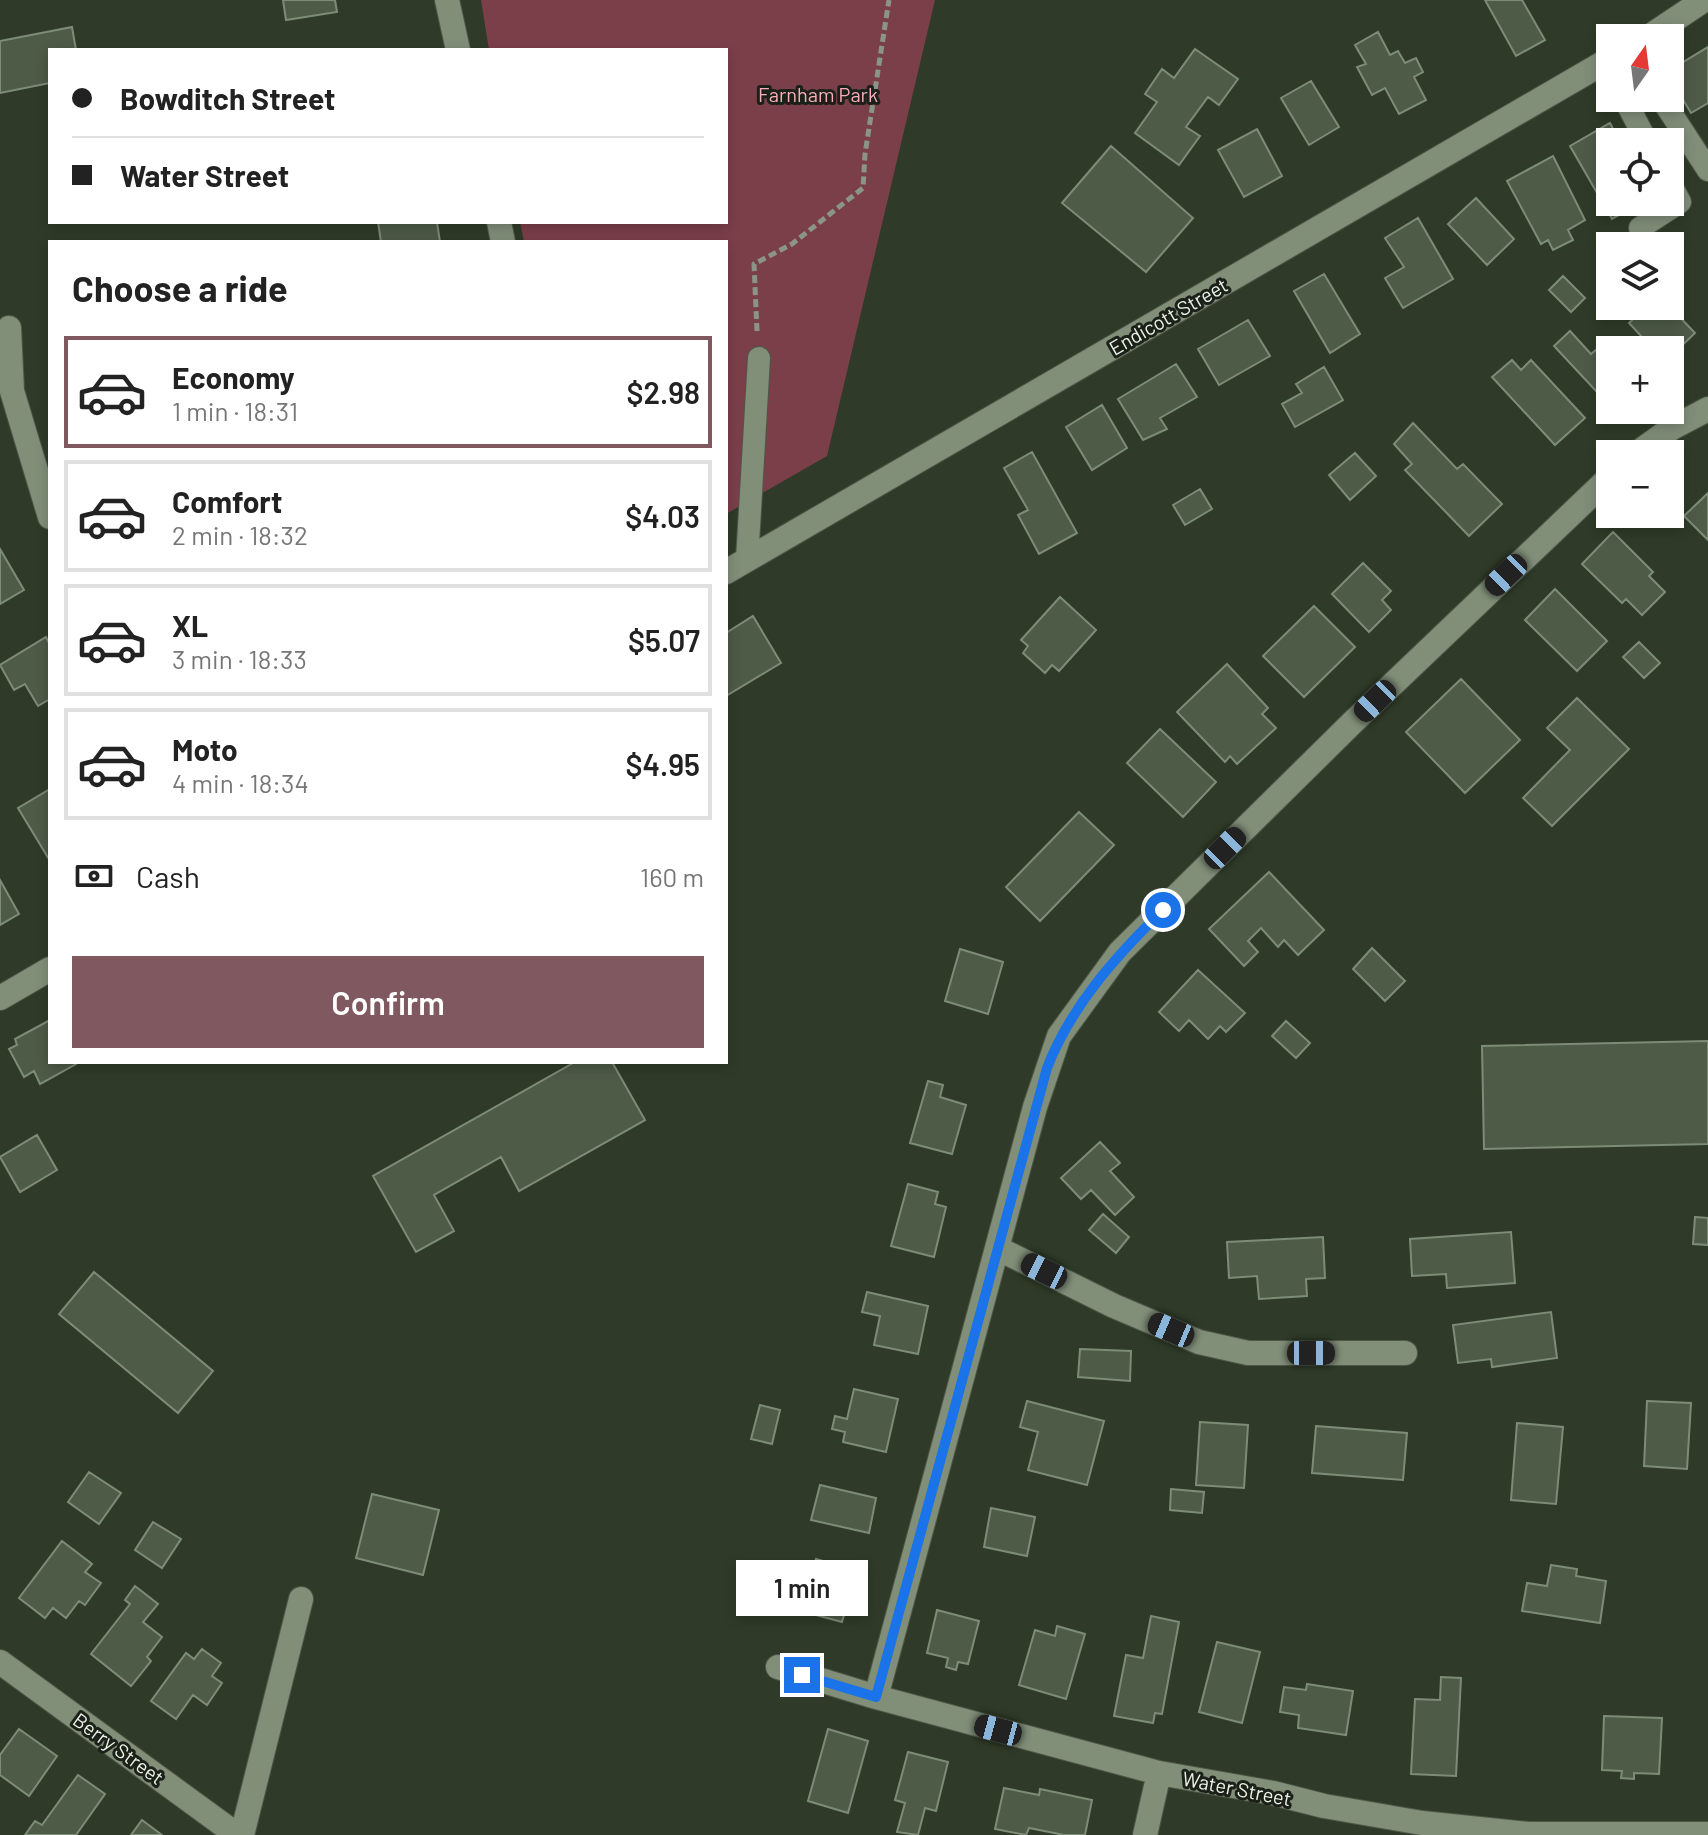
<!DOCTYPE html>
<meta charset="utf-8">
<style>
:root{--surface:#fff;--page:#f6f6f6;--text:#222;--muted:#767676;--line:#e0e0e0;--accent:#80585f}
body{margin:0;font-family:Barlow,sans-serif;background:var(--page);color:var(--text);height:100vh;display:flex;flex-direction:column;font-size:30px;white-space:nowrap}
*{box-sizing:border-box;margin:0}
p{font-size:26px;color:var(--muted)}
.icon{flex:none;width:44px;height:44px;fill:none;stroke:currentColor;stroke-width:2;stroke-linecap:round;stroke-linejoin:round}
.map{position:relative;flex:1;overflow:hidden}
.drawer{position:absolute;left:48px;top:240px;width:680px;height:824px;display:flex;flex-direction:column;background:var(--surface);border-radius:0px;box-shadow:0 4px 12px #0003}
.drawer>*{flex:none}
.hud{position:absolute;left:48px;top:48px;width:680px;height:176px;border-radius:0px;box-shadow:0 4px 12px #0003;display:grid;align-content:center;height:176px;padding:0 24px;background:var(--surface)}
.needle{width:52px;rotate:14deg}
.controls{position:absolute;left:1596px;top:24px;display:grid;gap:16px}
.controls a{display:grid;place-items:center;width:88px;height:88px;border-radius:0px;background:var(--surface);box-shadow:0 4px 12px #0003;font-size:40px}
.end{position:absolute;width:36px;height:36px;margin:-18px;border:10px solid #1a73e8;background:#fff;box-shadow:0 0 0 4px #fff}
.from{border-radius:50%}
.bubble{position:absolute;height:56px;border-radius:0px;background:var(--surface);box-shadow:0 4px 12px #0003;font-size:26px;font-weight:600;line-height:56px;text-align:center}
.car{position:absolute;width:24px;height:48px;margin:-24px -12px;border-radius:10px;box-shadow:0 0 6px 2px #0007;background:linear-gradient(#222 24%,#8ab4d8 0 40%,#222 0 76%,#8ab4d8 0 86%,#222 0)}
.hud b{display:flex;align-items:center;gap:28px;height:76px;font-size:30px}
.hud b+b{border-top:2px solid var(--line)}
.hud i{width:20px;height:20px;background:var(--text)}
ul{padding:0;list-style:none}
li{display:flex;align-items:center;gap:24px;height:112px;margin:0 16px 12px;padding:0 8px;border:4px solid var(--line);border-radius:0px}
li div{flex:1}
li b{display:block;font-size:30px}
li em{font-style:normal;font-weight:600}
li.on{border-color:var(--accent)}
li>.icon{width:72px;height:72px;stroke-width:1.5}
h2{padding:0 24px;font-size:36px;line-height:96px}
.pay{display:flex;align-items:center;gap:20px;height:88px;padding:0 24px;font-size:30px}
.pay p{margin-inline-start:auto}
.action{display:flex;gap:16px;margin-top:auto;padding:16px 24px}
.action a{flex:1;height:92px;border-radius:0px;background:var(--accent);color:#fff;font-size:32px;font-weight:600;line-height:92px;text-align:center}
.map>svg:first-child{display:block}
.green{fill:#7b3f4a}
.building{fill:#4e5b47;stroke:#7d8c76;stroke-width:2}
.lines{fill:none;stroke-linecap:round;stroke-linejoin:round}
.lane-casing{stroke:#4e5848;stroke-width:24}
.street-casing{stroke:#4e5848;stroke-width:26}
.secondary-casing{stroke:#4e5848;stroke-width:26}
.path{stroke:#8b9586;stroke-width:5;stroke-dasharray:8 4;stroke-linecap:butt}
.lane{stroke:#818f79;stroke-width:22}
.street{stroke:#818f79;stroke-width:24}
.secondary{stroke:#818f79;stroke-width:24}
.route{stroke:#1a73e8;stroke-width:10}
.labels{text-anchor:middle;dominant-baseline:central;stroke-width:6;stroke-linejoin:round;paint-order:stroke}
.park-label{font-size:20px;fill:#fbadb9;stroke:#1b2018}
.street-label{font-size:20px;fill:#ebf3e7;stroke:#1b2018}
</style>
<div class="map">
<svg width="1708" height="1835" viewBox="0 0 1708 1835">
<rect width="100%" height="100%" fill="#2f3b28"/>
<path class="green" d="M 481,0 L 935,0 L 827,456 L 726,514 L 726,242 L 524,242 L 520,222 L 726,222 L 726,50 L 489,50 Z"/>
<path class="building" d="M 283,0 L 335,0 L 337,12 L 286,20 Z
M 1485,0 L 1522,0 L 1545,40 L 1516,56 Z
M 72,27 L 76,50 L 50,50 L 50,83 L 0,93 L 0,41 Z
M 1378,32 L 1390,55 L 1398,51 L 1405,63 L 1416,58 L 1423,72 L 1414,77 L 1426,100 L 1399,114 L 1385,88 L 1372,95 L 1357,67 L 1366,64 L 1355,45 Z
M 1708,47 L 1708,103 L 1691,113 L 1670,78 L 1670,70 Z
M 1195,49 L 1238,79 L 1219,105 L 1208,97 L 1186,127 L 1200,136 L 1179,165 L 1135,133 L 1157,102 L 1145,94 L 1162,69 L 1174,78 Z
M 1311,81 L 1339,127 L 1309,145 L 1281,98 Z
M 1610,123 L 1620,142 L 1610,142 L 1610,202 L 1632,202 L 1634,207 L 1612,219 L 1570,146 Z
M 1257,129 L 1282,176 L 1244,197 L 1218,150 Z
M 1111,146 L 1193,218 L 1146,272 L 1062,203 Z
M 1553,156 L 1585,220 L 1568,230 L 1573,240 L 1553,250 L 1548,240 L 1541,244 L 1507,181 Z
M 1476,198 L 1514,239 L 1487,265 L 1448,224 Z
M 1418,218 L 1453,279 L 1403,308 L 1385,278 L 1404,267 L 1385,238 Z
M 378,222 L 437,222 L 440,242 L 381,242 Z
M 1324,274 L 1360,334 L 1330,353 L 1294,291 Z
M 1563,276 L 1585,298 L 1571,312 L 1549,290 Z
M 1670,288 L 1682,302 L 1673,310 L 1695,333 L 1670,357 L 1670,350 L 1654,350 L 1629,323 L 1647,306 L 1670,306 Z
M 1248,320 L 1270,356 L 1219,385 L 1198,349 Z
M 1570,331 L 1591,354 L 1603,344 L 1610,352 L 1610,406 L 1554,346 Z
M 1512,360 L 1521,370 L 1531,360 L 1585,418 L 1555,445 L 1492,377 Z
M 1176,364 L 1197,397 L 1160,418 L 1167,429 L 1143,440 L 1118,399 Z
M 1324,367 L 1343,400 L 1295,427 L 1282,404 L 1302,393 L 1296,384 Z
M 1102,405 L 1127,448 L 1092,470 L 1066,427 Z
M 1413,423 L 1457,469 L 1463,464 L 1502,504 L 1469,536 L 1405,470 L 1412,464 L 1394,444 Z
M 1032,452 L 1077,533 L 1039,554 L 1018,515 L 1028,510 L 1004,468 Z
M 1355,453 L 1376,476 L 1350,500 L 1329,475 Z
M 1200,489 L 1212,509 L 1185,525 L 1173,505 Z
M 1708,493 L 1708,540 L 1684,516 Z
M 1613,532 L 1653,572 L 1649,576 L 1665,592 L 1642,615 L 1626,599 L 1622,603 L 1582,564 Z
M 0,549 L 24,590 L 0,604 Z
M 1363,563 L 1391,591 L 1382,600 L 1391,610 L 1369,632 L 1332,594 Z
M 1555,589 L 1607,641 L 1577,671 L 1525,620 Z
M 1060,597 L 1096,630 L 1059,671 L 1052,665 L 1045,673 L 1023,653 L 1028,646 L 1021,640 Z
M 1314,606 L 1355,647 L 1304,697 L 1263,656 Z
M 753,616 L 781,663 L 726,696 L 726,633 Z
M 46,637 L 50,645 L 50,699 L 38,706 L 25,684 L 14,690 L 0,665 Z
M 1639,642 L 1660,663 L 1644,678 L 1623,657 Z
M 1227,664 L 1268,708 L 1262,714 L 1276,728 L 1237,764 L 1230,756 L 1225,762 L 1177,712 Z
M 1461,679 L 1520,740 L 1465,793 L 1406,732 Z
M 1577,698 L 1629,749 L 1552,826 L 1523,798 L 1570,750 L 1547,728 Z
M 1160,729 L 1216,782 L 1183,817 L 1127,763 Z
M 50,789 L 50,861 L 18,808 Z
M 1079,812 L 1114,845 L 1040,921 L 1006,887 Z
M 1269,872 L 1324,930 L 1298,955 L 1284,940 L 1278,947 L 1261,928 L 1248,941 L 1258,952 L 1244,966 L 1209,929 Z
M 0,880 L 19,914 L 0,925 Z
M 1372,948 L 1405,981 L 1385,1001 L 1353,969 Z
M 960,949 L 1003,962 L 988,1014 L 945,1001 Z
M 1198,970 L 1245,1013 L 1226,1032 L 1220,1026 L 1208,1039 L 1189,1020 L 1179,1031 L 1159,1012 Z
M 50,1020 L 50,1062 L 75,1062 L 76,1064 L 40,1084 L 34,1071 L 24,1077 L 9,1049 L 17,1045 L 15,1039 Z
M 1286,1021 L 1310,1043 L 1296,1058 L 1272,1036 Z
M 1708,1041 L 1708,1144 L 1484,1149 L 1482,1046 Z
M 575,1062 L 612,1062 L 645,1120 L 519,1191 L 501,1157 L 434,1195 L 454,1231 L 416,1252 L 373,1176 Z
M 928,1081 L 943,1085 L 940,1097 L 966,1105 L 952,1154 L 910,1143 Z
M 37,1135 L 57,1170 L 20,1192 L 0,1157 Z
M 1100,1142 L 1120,1163 L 1110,1171 L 1134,1197 L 1115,1215 L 1091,1190 L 1081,1199 L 1061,1178 Z
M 908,1184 L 938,1192 L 935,1204 L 946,1207 L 934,1257 L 891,1246 Z
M 1103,1214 L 1129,1237 L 1116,1253 L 1089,1230 Z
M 1695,1217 L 1708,1218 L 1708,1245 L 1693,1244 Z
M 1511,1232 L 1515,1283 L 1447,1288 L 1446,1274 L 1412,1276 L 1410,1239 Z
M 1323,1237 L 1325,1278 L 1306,1279 L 1307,1296 L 1259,1299 L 1257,1276 L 1229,1278 L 1227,1242 Z
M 94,1272 L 213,1371 L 178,1413 L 59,1314 Z
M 867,1292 L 928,1306 L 918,1354 L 874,1345 L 880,1316 L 862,1312 Z
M 1551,1312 L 1557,1358 L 1492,1367 L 1491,1359 L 1458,1363 L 1453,1325 Z
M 1080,1349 L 1131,1351 L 1130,1381 L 1078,1377 Z
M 854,1389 L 898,1399 L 886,1452 L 843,1442 L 845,1432 L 832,1429 L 835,1416 L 847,1419 Z
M 1027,1401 L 1104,1421 L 1087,1485 L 1028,1470 L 1038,1432 L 1020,1427 Z
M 1647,1401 L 1691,1403 L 1687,1469 L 1644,1466 Z
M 760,1405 L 780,1410 L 772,1444 L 751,1439 Z
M 1200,1422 L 1248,1425 L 1244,1488 L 1196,1485 Z
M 1517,1423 L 1563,1427 L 1556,1504 L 1511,1500 Z
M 1316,1426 L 1407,1433 L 1403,1480 L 1312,1473 Z
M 89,1472 L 121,1493 L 99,1524 L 68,1502 Z
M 820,1485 L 876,1498 L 869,1533 L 811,1520 Z
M 1171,1489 L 1204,1492 L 1202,1513 L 1170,1510 Z
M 372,1494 L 439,1510 L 423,1575 L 356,1558 Z
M 991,1508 L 1035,1517 L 1027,1556 L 984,1547 Z
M 153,1522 L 181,1539 L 162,1568 L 135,1550 Z
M 62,1541 L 92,1564 L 85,1572 L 101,1583 L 85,1605 L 79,1601 L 66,1618 L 53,1608 L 45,1618 L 19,1598 Z
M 816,1559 L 857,1571 L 842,1622 L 801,1611 Z
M 1551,1565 L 1577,1569 L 1576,1576 L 1606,1581 L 1600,1623 L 1522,1611 L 1527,1583 L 1547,1586 Z
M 135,1586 L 158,1604 L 143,1622 L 162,1637 L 147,1657 L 151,1661 L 131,1686 L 91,1654 L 130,1604 L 125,1600 Z
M 937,1610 L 979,1621 L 968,1664 L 958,1662 L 956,1670 L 946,1667 L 948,1658 L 927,1653 Z
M 1151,1616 L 1179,1622 L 1162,1714 L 1155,1713 L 1153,1723 L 1114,1716 L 1126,1655 L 1143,1658 Z
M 1057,1626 L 1085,1634 L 1066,1699 L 1019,1685 L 1035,1630 L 1055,1636 Z
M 1217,1642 L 1260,1652 L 1242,1723 L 1199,1712 Z
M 202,1649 L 221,1663 L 212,1676 L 222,1683 L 207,1705 L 193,1695 L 176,1719 L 151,1701 L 186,1653 L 194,1659 Z
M 1441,1677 L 1461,1678 L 1456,1776 L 1411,1774 L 1415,1699 L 1440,1700 Z
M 1307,1684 L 1353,1691 L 1346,1735 L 1298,1728 L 1299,1715 L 1280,1712 L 1284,1687 L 1306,1690 Z
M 1604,1716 L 1662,1718 L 1659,1774 L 1634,1773 L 1634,1779 L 1621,1778 L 1622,1771 L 1602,1770 Z
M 19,1729 L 57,1756 L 29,1796 L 0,1775 L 0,1755 Z
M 828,1729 L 868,1741 L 848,1813 L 808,1801 Z
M 908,1752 L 948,1762 L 936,1811 L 925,1808 L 918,1835 L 897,1832 L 905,1803 L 895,1800 Z
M 78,1775 L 105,1794 L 76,1835 L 25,1835 L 35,1821 L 42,1825 Z
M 1004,1788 L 1039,1795 L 1040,1789 L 1092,1800 L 1085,1835 L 1064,1835 L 1029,1828 L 1026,1835 L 995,1829 Z
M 142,1820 L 162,1835 L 131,1835 Z"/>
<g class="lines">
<g class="lane-casing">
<path id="lane" d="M 1624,98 L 1647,142
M 1661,98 L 1708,170
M 1640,228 L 1680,202 L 1670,183
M 747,560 L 759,358"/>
</g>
<g class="street-casing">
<path id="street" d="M 447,0 L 458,50
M 499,222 L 503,242
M 9,328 L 12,391 L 50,517
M 1636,454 L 1672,428 L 1708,409
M 997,1248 L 1114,1306 L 1199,1342 L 1248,1353 L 1405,1353
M 0,1662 L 237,1835
M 778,1667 L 876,1697 L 1159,1773 L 1273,1793 L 1324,1806 L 1422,1823 L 1528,1834 L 1708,1834
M 876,1697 L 1035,1107 L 1059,1036 L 1120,952 L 1353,722 L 1610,477
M 242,1835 L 301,1599
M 1145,1835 L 1159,1773"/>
</g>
<g class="secondary-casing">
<path id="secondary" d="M 1647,38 L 1704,0
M 726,572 L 1610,59
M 0,998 L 50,969"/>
</g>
<path class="path" d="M 757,331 L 754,264 L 792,244 L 863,188 L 865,154 L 889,0"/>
<use href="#lane" class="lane"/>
<use href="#street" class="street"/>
<use href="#secondary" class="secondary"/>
</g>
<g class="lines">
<path class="route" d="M 802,1675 L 876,1697 L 1047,1068 C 1071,1006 1116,956 1163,910"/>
</g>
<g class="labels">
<g class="park-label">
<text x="818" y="94">Farnham Park</text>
</g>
<g class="street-label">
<text transform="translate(1168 316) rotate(-30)">Endicott Street</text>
<text transform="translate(119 1748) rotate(36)">Berry Street</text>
<text transform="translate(1237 1788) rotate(11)">Water Street</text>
</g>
</g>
</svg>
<div class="controls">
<a><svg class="needle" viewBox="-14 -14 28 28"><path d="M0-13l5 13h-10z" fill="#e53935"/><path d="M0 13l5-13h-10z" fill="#767676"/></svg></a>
<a><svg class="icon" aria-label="locate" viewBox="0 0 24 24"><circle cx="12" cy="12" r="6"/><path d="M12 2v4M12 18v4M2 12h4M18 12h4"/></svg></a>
<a><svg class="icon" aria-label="layers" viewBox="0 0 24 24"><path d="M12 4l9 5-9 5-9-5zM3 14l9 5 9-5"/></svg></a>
<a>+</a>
<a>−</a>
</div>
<i class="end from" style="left:1163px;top:910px"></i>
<i class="end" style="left:802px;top:1675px"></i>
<div class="bubble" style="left:736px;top:1560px;width:132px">1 min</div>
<i class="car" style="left:1506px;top:575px;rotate:226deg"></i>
<i class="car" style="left:1375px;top:701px;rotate:226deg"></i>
<i class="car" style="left:1225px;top:848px;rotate:45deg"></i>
<i class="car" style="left:1044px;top:1271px;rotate:296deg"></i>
<i class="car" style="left:1171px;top:1330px;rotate:293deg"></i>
<i class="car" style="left:1311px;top:1353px;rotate:90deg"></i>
<i class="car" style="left:998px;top:1730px;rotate:285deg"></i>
<div class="hud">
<b><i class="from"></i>Bowditch Street</b>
<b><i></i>Water Street</b>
</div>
<section class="drawer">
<h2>Choose a ride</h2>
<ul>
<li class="on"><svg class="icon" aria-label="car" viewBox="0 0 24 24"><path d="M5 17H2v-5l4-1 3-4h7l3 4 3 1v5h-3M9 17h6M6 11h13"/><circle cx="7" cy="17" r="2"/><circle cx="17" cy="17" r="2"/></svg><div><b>Economy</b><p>1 min · 18:31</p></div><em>$2.98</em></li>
<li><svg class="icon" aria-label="car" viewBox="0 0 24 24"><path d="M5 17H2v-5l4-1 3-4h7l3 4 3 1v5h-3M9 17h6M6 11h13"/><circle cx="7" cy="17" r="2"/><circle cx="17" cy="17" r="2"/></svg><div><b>Comfort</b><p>2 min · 18:32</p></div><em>$4.03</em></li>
<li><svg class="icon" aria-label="car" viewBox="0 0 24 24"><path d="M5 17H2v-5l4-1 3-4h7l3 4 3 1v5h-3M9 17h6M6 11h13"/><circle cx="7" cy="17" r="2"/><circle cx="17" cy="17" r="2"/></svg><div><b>XL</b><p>3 min · 18:33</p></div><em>$5.07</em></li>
<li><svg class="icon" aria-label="car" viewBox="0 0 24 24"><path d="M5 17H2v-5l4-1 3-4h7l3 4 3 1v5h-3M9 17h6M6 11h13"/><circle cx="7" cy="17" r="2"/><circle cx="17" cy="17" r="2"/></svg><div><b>Moto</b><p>4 min · 18:34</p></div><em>$4.95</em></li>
</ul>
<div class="pay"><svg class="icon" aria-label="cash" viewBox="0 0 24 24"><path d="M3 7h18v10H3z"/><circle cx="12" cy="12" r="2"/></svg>Cash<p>160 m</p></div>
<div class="action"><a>Confirm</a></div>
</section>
</div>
